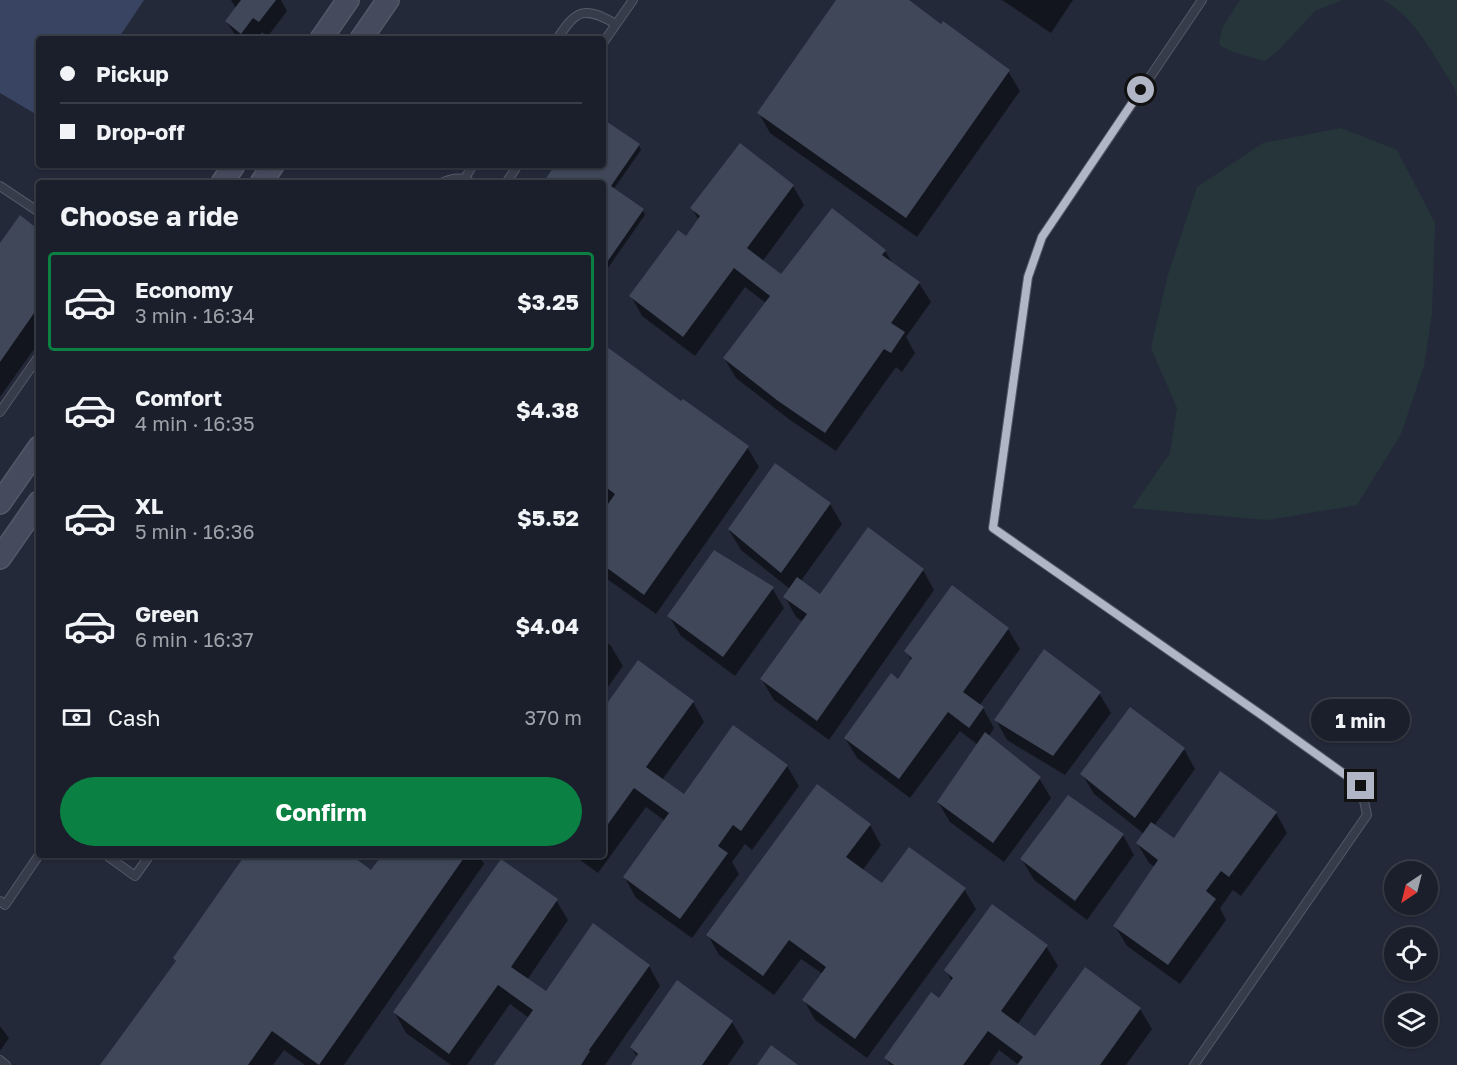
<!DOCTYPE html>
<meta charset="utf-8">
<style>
:root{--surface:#1a1f2b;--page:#272c37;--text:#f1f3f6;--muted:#9fa2a9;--line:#383d47;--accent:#0b8043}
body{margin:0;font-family:"Golos Text",sans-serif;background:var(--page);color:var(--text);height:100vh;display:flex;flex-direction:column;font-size:22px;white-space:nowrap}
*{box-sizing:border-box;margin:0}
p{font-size:20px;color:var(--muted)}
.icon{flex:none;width:33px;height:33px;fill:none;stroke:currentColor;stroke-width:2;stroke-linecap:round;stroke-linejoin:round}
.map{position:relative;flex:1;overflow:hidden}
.details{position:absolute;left:36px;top:180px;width:570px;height:678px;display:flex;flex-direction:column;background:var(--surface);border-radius:6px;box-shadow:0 2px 4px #0004,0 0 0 2px var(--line)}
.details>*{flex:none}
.guide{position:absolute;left:36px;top:36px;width:570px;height:132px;border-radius:6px;box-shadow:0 2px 4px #0004,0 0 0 2px var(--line);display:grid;align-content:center;height:132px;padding:0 24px;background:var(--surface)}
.needle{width:39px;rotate:215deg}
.buttons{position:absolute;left:1384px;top:861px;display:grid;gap:12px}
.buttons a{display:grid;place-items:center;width:54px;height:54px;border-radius:50%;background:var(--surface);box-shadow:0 2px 4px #0004,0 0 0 2px var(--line);font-size:30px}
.end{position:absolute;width:27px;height:27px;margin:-14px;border:8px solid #b1b6c6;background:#111;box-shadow:0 0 0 3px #111}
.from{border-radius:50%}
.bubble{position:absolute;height:42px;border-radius:21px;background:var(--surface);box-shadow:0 2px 4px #0004,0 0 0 2px var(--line);font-size:20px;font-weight:700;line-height:42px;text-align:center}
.guide b{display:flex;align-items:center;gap:21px;height:57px;font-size:22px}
.guide b+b{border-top:2px solid var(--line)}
.guide i{width:15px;height:15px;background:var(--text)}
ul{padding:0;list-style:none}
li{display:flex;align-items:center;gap:18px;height:99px;margin:0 12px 9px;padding:0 12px;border:3px solid transparent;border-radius:6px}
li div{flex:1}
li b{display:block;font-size:22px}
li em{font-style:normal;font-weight:700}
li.current{border-color:var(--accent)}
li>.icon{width:54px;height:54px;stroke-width:1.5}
h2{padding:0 24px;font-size:27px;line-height:72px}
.pay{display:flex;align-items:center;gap:15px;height:66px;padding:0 24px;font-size:22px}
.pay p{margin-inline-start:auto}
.primary-button{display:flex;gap:12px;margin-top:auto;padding:12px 24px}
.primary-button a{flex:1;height:69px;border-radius:36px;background:var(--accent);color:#fff;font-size:24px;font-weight:700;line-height:69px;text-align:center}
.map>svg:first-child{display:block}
.green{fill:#25353a}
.water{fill:#394462}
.shadow{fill:#0007}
.building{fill:#3f4759}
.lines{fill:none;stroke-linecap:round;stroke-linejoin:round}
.lane-casing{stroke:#545967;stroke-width:10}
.secondary-casing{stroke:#545967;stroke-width:24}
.lane{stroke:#363c4a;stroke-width:8}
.secondary{stroke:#454a5c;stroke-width:21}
.route{stroke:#b1b6c6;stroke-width:8}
</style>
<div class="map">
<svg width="1457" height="1065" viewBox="0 0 1457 1065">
<rect width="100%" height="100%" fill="#232939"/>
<path class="green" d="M 1240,0 L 1342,0 L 1315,11 L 1278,51 L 1265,61 L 1233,52 L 1219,45 L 1222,28 Z
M 1383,0 L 1457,0 L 1457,97 L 1454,87 C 1434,57 1416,17 1383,0 Z
M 1341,128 L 1397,150 L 1435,223 L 1432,313 L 1424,366 L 1401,434 L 1357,505 L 1267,520 L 1132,508 L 1170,453 L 1177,408 L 1151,348 L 1167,278 L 1197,187 L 1263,143 Z"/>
<path class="water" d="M 0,0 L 144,0 L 118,39 L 39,39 L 39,116 L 0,93 Z"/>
<path class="shadow" d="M 231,0 L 281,0 L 287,11 L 268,36 L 262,32 L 256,39 L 238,39 L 226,21 L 236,8 Z
M 838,0 L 907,0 L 1008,71 L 1020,91 L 917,237 L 770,133 L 759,113 Z
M 1002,0 L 1073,0 L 1051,33 Z
M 603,120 L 639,145 L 641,150 L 613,190 L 643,210 L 645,215 L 603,275 L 603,183 L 545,183 L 557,165 L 603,165 Z
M 793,186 L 804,205 L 762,262 L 781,276 L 885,251 L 893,264 L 919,283 L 931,302 L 906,337 L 915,353 L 902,372 L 896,367 L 836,451 L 790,420 L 736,378 L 724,358 L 766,303 L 745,287 L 695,356 L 642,316 L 631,296 L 686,238 L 699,221 L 692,208 Z
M 39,231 L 39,342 L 0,397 L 0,245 Z
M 603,346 L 682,403 L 747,447 L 759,467 L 656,614 L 603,576 Z
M 830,504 L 842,524 L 800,582 L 820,596 L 923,570 L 934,590 L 829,740 L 774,700 L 762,680 L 803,622 L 796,617 L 785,597 L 790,589 L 741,550 L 729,530 Z
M 772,588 L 784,608 L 735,676 L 681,636 L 669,616 Z
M 1008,629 L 1020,649 L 979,706 L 983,708 L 994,728 L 989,736 L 1039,778 L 1051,798 L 1004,862 L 950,822 L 938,802 L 978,745 L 960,731 L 910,798 L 857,758 L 845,738 L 898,681 L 912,662 L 906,651 Z
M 603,639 L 611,646 L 623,666 L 603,694 Z
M 1099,693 L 1111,713 L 1065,775 L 1007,740 L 996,720 Z
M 693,702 L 704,722 L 662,780 L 684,796 L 787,766 L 799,786 L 752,850 L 745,844 L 732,862 L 739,874 L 692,938 L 636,898 L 625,878 L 665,821 L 646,807 L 598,873 L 573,855 L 603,855 L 603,713 Z
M 1184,749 L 1195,769 L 1154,826 L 1174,841 L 1276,813 L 1287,833 L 1241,896 L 1233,890 L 1220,908 L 1226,920 L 1180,984 L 1127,946 L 1115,926 L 1155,867 L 1149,863 L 1137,843 L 1144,834 L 1094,794 L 1082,774 Z
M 870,825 L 881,845 L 862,871 L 883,886 L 964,889 L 976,909 L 867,1058 L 815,1020 L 804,1000 L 823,974 L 801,959 L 774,995 L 719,955 L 708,935 Z
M 1123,835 L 1134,855 L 1087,920 L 1034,880 L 1022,860 Z
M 247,855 L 361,855 L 356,861 L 371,872 L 384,855 L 479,855 L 484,864 L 344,1065 L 305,1065 L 284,1050 L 273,1065 L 102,1065 L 177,963 L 174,958 Z
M 556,900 L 568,920 L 527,980 L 546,993 L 649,966 L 660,986 L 605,1065 L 496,1065 L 529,1018 L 510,1004 L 467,1065 L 451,1065 L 406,1033 L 395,1013 Z
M 1046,946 L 1058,966 L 1017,1025 L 1038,1065 L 1019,1065 L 999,1050 L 989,1065 L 890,1065 L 886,1058 L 940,1000 L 952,982 L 946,970 Z
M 1085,969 L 1140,1009 L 1152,1029 L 1126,1065 L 1064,1065 Z
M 732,1022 L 744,1042 L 728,1065 L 633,1065 L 638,1058 L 631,1047 Z
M 0,1026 L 9,1038 L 0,1051 Z"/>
<path class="building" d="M 241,0 L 276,0 L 259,22 L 253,18 L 241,34 L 225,21 Z
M 836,0 L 909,0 L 941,24 L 943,21 L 1010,70 L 906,218 L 757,113 Z
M 603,119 L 640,144 L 611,186 L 644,209 L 603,268 L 603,183 L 543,183 L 555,165 L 603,165 Z
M 740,143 L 794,185 L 747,248 L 781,274 L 832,208 L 886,250 L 882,255 L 920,282 L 891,323 L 905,332 L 891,353 L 884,349 L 825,433 L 778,401 L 723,358 L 770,296 L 734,268 L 683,337 L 629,296 L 678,230 L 686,236 L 700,216 L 690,208 Z
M 20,215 L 39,230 L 39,306 L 0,362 L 0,243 Z
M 603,344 L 681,401 L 683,399 L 749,446 L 644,595 L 603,565 L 603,511 L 615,494 L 603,485 Z
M 775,463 L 831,503 L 781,573 L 728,529 Z
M 868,527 L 924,569 L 817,721 L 760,679 L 807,614 L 783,597 L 797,577 L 820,594 Z
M 714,550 L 774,587 L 723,657 L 667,616 Z
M 952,585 L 1009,628 L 963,692 L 984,707 L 969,728 L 948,712 L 899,779 L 844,738 L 891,673 L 898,679 L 912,658 L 904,651 Z
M 1044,649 L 1101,692 L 1053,756 L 994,720 Z
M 638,660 L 694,701 L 646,767 L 684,794 L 733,725 L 788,765 L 741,831 L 733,825 L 718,846 L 728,853 L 680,919 L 623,877 L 669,813 L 634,788 L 603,831 L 603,709 Z
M 1130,707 L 1185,748 L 1135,818 L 1080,774 Z
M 985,732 L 1041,777 L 993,843 L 937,802 Z
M 1220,771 L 1277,812 L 1229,877 L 1221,871 L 1206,891 L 1216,899 L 1168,965 L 1113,926 L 1158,860 L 1136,843 L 1151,822 L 1174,838 Z
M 817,784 L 871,824 L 846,857 L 882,883 L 909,847 L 966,888 L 855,1039 L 802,1000 L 826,967 L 789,940 L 763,976 L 706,935 Z
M 1068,795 L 1124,834 L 1075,901 L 1020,859 Z
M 245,855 L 351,855 L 371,870 L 382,855 L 466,855 L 319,1065 L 272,1031 L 248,1065 L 100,1065 L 176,961 L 173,958 Z
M 501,859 L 558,899 L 511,967 L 546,991 L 593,923 L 650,965 L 589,1050 L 590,1051 L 581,1065 L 494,1065 L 533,1010 L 498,985 L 449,1054 L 393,1012 Z
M 992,904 L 1048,945 L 1001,1011 L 1035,1036 L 1085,967 L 1141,1008 L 1100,1065 L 1017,1065 L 1023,1057 L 988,1031 L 963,1065 L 894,1065 L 884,1058 L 931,992 L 939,998 L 953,978 L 944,970 Z
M 677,980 L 733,1021 L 702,1065 L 631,1065 L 638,1054 L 630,1047 Z
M 771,1045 L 798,1065 L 757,1065 Z"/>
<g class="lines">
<g class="lane-casing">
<path id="lane" d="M 557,39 C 577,9 584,6 616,24
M 603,43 L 633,0
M 465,178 L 473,165
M 441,183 C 452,178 461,176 472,183
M 506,183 L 518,165
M 0,186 L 39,212
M 0,412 L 39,356
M 106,855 L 135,876 L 150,855
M 0,901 L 5,905 L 39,855
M 0,1060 L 6,1065
M 1194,1065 L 1367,815 L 1361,786 L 1263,716 L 993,528 L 1028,277 L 1042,237 L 1202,0"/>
</g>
<g class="secondary-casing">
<path id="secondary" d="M 321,39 L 348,0
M 361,39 L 388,0
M 222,183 L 234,165
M 261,183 L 273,165
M 0,503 L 39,447
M 0,558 L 39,502"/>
</g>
<use href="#lane" class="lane"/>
<use href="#secondary" class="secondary"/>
</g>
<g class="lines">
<path class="route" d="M 1141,90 L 1042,237 L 1028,277 L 993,528 L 1263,716 L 1361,786"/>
</g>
</svg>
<div class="buttons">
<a><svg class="needle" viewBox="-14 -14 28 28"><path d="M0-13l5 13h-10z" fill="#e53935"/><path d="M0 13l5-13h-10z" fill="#9fa2a9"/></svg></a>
<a><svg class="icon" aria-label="locate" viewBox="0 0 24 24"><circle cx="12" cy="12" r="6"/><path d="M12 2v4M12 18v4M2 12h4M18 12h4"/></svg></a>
<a><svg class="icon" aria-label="layers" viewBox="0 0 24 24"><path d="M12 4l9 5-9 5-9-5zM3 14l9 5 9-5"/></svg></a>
</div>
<i class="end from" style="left:1141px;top:90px"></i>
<i class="end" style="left:1361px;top:786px"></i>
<div class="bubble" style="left:1311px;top:699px;width:99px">1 min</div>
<div class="guide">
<b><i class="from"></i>Pickup</b>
<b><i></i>Drop-off</b>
</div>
<section class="details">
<h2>Choose a ride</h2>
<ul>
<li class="current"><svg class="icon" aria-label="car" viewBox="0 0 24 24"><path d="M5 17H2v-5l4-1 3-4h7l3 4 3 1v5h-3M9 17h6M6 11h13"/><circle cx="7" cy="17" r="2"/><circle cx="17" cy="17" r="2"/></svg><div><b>Economy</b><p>3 min · 16:34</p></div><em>$3.25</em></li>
<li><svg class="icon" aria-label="car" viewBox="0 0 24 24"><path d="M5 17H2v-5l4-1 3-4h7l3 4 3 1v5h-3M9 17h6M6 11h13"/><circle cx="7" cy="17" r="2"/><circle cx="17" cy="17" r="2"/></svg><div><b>Comfort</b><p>4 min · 16:35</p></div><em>$4.38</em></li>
<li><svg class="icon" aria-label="car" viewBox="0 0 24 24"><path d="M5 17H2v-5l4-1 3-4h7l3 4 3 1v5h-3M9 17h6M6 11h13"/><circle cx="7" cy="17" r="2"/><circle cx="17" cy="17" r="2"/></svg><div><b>XL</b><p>5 min · 16:36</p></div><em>$5.52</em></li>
<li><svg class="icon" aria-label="car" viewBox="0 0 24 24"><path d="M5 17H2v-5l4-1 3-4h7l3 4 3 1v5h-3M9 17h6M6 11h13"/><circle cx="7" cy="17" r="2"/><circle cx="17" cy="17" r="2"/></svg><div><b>Green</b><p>6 min · 16:37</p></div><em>$4.04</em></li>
</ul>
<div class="pay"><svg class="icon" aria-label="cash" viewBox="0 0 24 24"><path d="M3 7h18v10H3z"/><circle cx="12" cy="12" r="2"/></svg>Cash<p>370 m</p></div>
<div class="primary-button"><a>Confirm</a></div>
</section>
</div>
